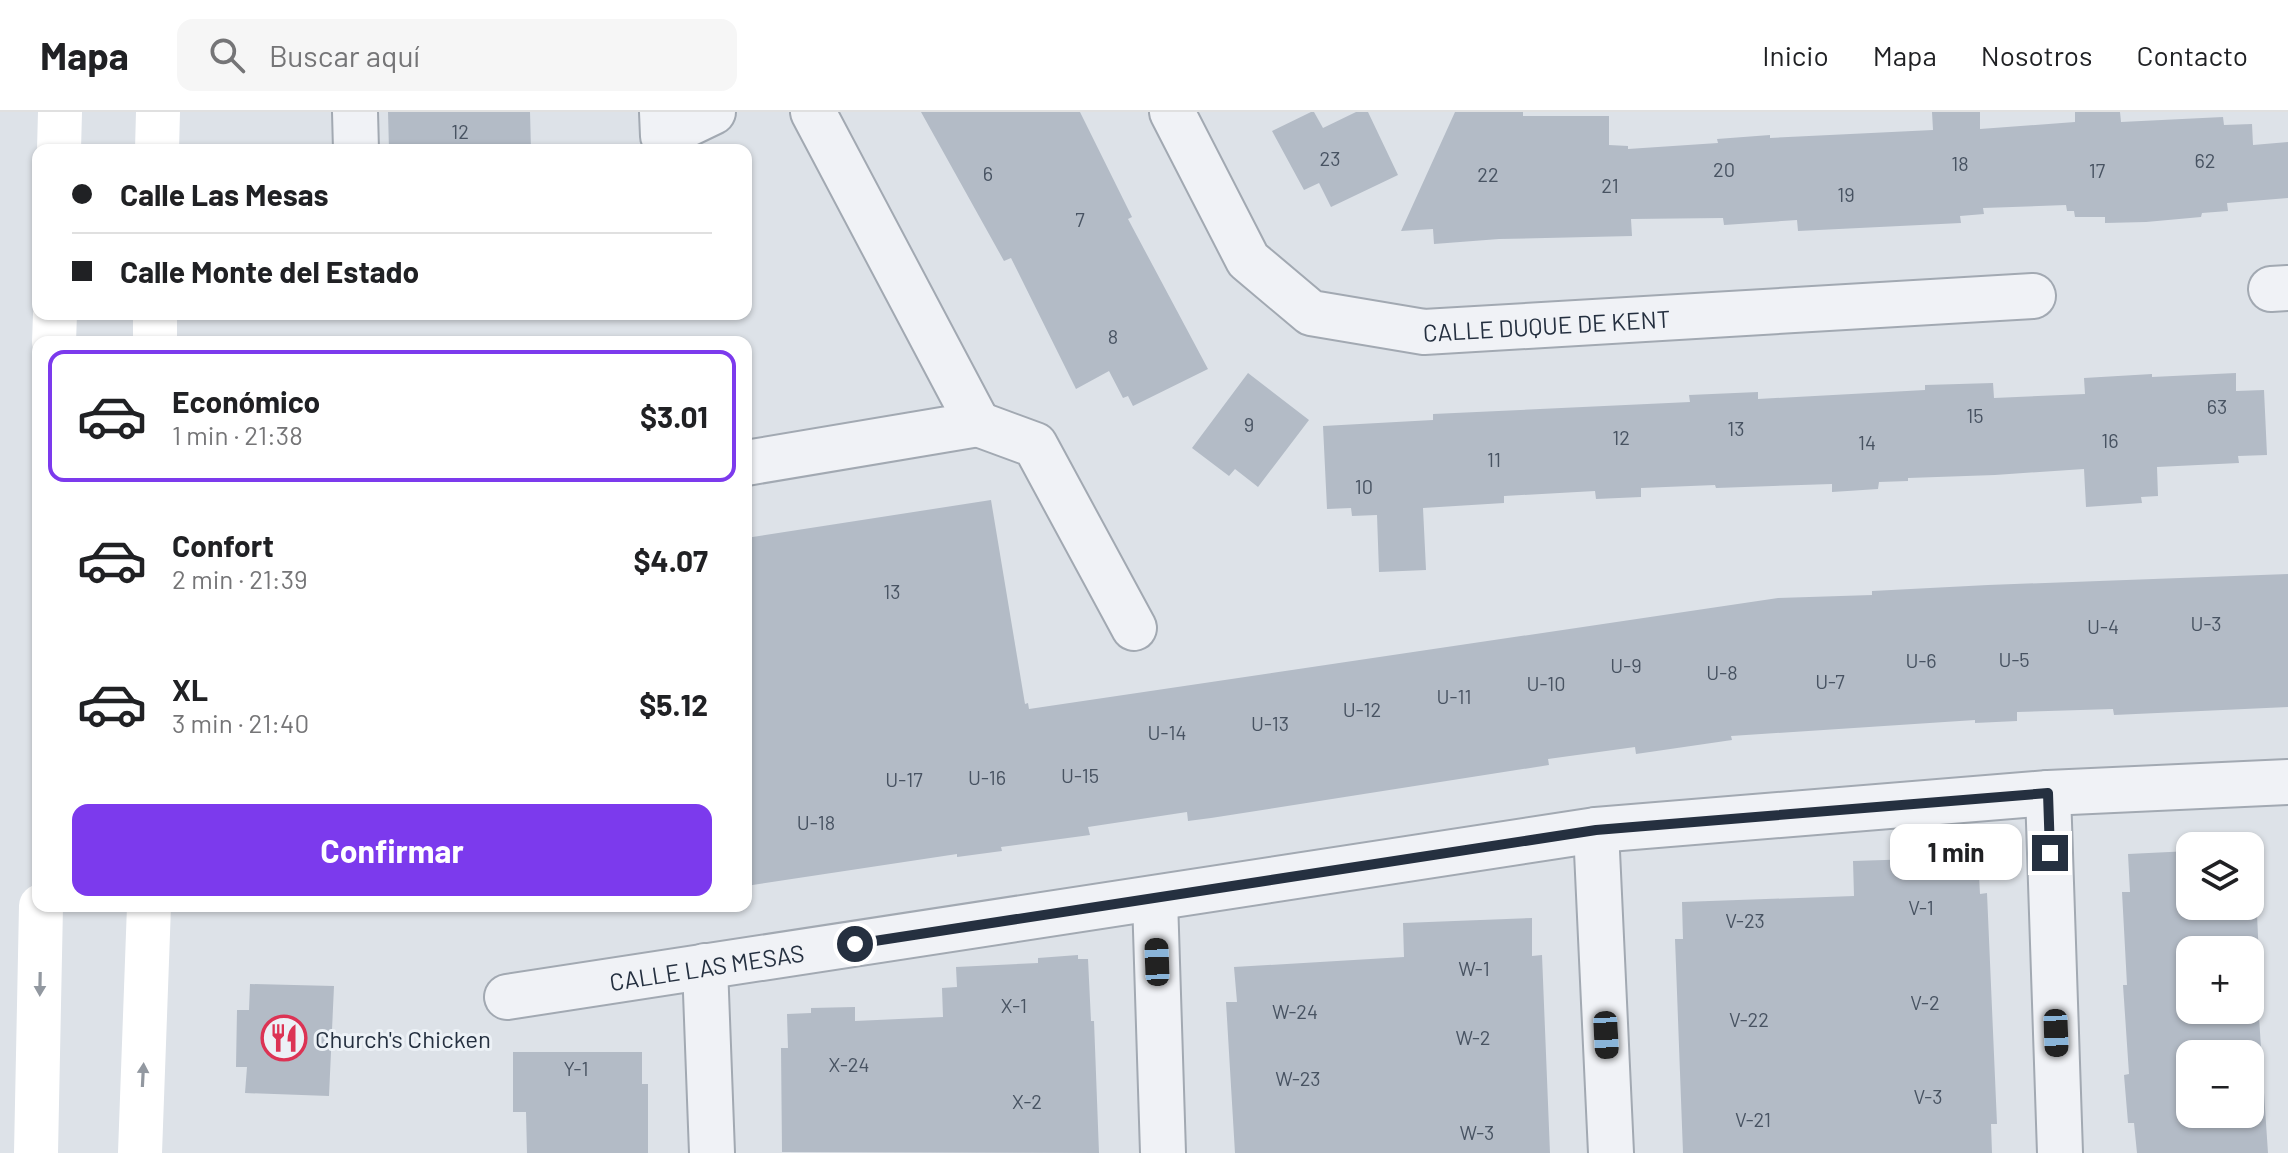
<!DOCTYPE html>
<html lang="es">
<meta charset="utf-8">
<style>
:root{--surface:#fff;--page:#f6f6f6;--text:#202124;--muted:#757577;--line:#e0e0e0;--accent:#7c3aed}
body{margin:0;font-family:Barlow,sans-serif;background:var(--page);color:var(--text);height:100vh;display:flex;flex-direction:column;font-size:30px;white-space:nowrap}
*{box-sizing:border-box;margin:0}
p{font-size:26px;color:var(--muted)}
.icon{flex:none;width:44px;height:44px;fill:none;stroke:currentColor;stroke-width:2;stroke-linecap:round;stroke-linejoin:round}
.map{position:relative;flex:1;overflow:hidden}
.drawer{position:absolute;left:32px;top:224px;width:720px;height:576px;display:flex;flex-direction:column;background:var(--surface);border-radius:16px;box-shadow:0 2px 6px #0004}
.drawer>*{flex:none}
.banner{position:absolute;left:32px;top:32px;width:720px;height:176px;border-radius:16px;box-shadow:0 2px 6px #0004;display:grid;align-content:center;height:176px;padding:0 40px;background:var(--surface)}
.buttons{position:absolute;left:2176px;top:720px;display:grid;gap:16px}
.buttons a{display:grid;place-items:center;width:88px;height:88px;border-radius:16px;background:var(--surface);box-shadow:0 2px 6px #0004;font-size:40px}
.end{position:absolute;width:36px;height:36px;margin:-18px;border:10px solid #253040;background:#fff;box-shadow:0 0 0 4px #fff}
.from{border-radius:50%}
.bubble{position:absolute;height:56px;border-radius:16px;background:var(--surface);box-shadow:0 2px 6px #0004;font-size:26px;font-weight:700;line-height:56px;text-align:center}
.car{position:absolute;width:24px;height:48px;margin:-24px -12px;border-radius:10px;box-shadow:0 0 6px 2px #0007;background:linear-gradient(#222 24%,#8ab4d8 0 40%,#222 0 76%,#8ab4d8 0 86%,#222 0)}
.banner b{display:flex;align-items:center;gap:28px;height:76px;font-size:30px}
.banner b+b{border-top:2px solid var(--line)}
.banner i{width:20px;height:20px;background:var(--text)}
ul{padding:14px 0 0;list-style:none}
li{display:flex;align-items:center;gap:24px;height:132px;margin:0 16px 12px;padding:0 24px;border:4px solid transparent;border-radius:16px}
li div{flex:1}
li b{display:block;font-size:30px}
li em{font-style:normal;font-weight:700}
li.active{border-color:var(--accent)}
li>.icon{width:72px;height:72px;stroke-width:1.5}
.primary-button{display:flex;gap:16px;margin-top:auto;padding:16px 40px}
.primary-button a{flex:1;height:92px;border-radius:16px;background:var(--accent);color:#fff;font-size:32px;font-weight:700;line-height:92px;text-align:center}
header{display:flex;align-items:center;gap:48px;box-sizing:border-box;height:112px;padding:0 40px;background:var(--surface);border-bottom:2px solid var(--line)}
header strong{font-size:38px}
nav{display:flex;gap:44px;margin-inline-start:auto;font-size:28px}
.search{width:560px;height:72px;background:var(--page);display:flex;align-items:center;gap:20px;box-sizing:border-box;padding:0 28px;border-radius:16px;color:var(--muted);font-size:30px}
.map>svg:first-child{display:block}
.building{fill:#b3bbc6;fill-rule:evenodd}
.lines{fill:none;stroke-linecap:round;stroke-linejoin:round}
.minor-casing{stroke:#a2a9b2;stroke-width:48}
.minor{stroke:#f0f2f6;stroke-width:44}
.secondary{stroke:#fff;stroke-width:44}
.oneway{fill:#9298a0}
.route{stroke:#253040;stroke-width:10}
.labels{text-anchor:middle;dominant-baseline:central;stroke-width:6;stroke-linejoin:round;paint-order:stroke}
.number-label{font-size:20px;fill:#485362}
.street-label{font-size:24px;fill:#253040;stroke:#ecf1f6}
.poi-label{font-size:24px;fill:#253040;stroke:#ecf1f6;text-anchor:start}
</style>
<header>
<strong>Mapa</strong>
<div class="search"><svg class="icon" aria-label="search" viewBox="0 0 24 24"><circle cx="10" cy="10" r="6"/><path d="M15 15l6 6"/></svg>Buscar aquí</div>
<nav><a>Inicio</a><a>Mapa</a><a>Nosotros</a><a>Contacto</a></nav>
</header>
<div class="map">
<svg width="2288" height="1041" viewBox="0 0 2288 1041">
<rect width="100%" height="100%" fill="#dde2e8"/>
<path class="building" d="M 388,0 L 530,0 L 531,38 L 389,38 Z
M 921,0 L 1080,0 L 1132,105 L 1128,107 L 1208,257 L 1133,294 L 1128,284 L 1123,286 L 1109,259 L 1076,277 L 1011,146 L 1004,149 Z
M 1311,0 L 1314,0 L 1323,16 L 1356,0 L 1368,0 L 1398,63 L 1331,95 L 1319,71 L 1304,78 L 1272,19 Z
M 1455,0 L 1523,0 L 1523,4 L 1609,4 L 1609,33 L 1628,34 L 1628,37 L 1718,31 L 1717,27 L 1770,23 L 1770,26 L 1933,18 L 1932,0 L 1980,0 L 1980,17 L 2075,10 L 2075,0 L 2120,0 L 2121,10 L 2223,5 L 2224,13 L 2252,12 L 2253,33 L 2288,30 L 2288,86 L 2227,91 L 2228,99 L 2202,101 L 2201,105 L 2146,110 L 2105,111 L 2105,105 L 2075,105 L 2074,99 L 2067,99 L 2066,93 L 1983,96 L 1984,102 L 1960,104 L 1961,111 L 1798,119 L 1797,108 L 1724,113 L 1723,106 L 1631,107 L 1632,124 L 1499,127 L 1434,132 L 1433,117 L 1401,119 Z
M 1248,261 L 1309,308 L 1258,375 L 1235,357 L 1229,364 L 1192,336 Z
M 2236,261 L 2236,279 L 2264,278 L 2267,343 L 2238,344 L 2239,351 L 2157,355 L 2158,384 L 2141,385 L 2142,391 L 2086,395 L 2084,357 L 1995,363 L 1908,366 L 1908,369 L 1879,370 L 1878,377 L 1832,380 L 1832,372 L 1716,376 L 1715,373 L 1641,376 L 1641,385 L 1596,387 L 1595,379 L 1504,384 L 1504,391 L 1423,396 L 1426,458 L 1379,460 L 1377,403 L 1352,404 L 1351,396 L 1327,397 L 1323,314 L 1433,308 L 1433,302 L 1690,290 L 1689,283 L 1758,280 L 1758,287 L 1925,278 L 1925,273 L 1993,271 L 1994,286 L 2085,282 L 2084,266 L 2152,262 L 2152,265 Z
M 991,388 L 1025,592 L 1028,591 L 1029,597 L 1778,486 L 1872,483 L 1872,479 L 1988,473 L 2288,462 L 2288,595 L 2114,603 L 2113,597 L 2017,600 L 2017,609 L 1975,611 L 1975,608 L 1731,624 L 1732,628 L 1636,642 L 1635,635 L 1548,647 L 1549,653 L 1211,706 L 1188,709 L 1187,700 L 1088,715 L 1090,723 L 1001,735 L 1002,739 L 957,745 L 957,742 L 746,774 L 746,426 Z
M 2250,736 L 2254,736 L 2261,890 L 2258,890 L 2268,1041 L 2137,1041 L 2134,1011 L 2128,1011 L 2124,963 L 2129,962 L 2123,873 L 2127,873 L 2122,780 L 2130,780 L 2128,742 L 2190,739 L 2190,794 L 2250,794 ZM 2190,838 L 2250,838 L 2250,898 L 2190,898 ZM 2190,942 L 2250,942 L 2250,1002 L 2190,1002 Z
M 1978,745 L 1980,782 L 1987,781 L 1997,1012 L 1991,1012 L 1992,1041 L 1683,1041 L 1675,827 L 1683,827 L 1682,790 L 1854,784 L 1853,749 Z
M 1532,806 L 1532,844 L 1542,843 L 1550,1041 L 1235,1041 L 1226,890 L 1237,890 L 1234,855 L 1404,845 L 1403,811 Z
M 1078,843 L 1078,847 L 1088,847 L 1091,909 L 1094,909 L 1099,1041 L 782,1040 L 781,936 L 788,936 L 787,902 L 811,901 L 811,896 L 855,895 L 855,909 L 943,905 L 942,876 L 957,875 L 956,855 L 1038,851 L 1038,846 Z
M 250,872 L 334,874 L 329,984 L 245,981 L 247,955 L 236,955 L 237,898 L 249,898 Z
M 513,940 L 642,940 L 642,972 L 648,972 L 648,1041 L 527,1041 L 526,1000 L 513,1000 Z"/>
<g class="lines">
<g class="minor-casing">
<g id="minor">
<path d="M 355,0 L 356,38"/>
<path d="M 662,0 L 663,24 L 713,0"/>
<path id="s1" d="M 1172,0 L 1248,148 L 1311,201 L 1424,220 L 2033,184"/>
<path d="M 2271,177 L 2288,176"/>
<path d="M 978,312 L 1035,333 L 1134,516"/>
<path d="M 746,351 L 978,312 L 813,0"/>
<path d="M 2048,681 L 2060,1041"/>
<path d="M 1596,718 L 1611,1041"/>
<path d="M 1155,787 L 1163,1041"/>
<path d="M 705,854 L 712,1041"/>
<path id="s2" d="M 507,885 L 1596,718 L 2048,681 L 2288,670"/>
</g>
</g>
<use href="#minor" class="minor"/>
<path class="secondary" d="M 59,38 L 60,0
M 157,38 L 158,0
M 54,230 L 55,202
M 155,230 L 155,202
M 36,1041 L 41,794
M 140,1041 L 149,794"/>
</g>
<defs><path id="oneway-solid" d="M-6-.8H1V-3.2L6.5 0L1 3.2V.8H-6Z" transform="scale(2)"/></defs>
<g class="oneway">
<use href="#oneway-solid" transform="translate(40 872) rotate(91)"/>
<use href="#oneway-solid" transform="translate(143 963) rotate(-87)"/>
</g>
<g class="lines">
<path class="route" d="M 855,832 L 1596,718 L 2048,681 L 2050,741"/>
</g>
<defs>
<g id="restaurant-ring" transform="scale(2.3)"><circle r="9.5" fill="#ecf1f6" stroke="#dc3354" stroke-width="1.5"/><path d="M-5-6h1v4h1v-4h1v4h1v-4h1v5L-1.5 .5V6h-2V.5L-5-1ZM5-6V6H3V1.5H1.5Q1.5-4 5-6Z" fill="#dc3354"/></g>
</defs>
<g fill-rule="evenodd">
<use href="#restaurant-ring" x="284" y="926"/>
</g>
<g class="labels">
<g class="number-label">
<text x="460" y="19">12</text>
<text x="1330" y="46">23</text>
<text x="2205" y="48">62</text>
<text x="1960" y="51">18</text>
<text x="1724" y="57">20</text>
<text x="2097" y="58">17</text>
<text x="988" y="61">6</text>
<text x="1488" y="62">22</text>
<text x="1610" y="73">21</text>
<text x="1846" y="82">19</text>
<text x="1080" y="107">7</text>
<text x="1113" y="224">8</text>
<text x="2217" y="294">63</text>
<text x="1975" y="303">15</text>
<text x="1249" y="312">9</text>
<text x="1736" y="316">13</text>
<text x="1621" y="325">12</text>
<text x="2110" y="328">16</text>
<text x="1867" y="330">14</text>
<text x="1494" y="347">11</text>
<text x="1364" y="374">10</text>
<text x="892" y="479">13</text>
<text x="2206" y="511">U-3</text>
<text x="2103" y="514">U-4</text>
<text x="2014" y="547">U-5</text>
<text x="1921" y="548">U-6</text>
<text x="1626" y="553">U-9</text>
<text x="1722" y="560">U-8</text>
<text x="1830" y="569">U-7</text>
<text x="1546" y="571">U-10</text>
<text x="1454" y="584">U-11</text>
<text x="1362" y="597">U-12</text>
<text x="1270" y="611">U-13</text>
<text x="1167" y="620">U-14</text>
<text x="1080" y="663">U-15</text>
<text x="987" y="665">U-16</text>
<text x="904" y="667">U-17</text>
<text x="816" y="710">U-18</text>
<text x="1921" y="795">V-1</text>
<text x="1745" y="808">V-23</text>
<text x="1474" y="856">W-1</text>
<text x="1925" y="890">V-2</text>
<text x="1014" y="893">X-1</text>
<text x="1295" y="899">W-24</text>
<text x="1749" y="907">V-22</text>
<text x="1473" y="925">W-2</text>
<text x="849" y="952">X-24</text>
<text x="576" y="956">Y-1</text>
<text x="1298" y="966">W-23</text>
<text x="1928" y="984">V-3</text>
<text x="1027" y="989">X-2</text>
<text x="1753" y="1007">V-21</text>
<text x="1477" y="1020">W-3</text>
</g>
<g class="street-label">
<text stroke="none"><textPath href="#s1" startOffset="486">CALLE DUQUE DE KENT</textPath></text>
<text stroke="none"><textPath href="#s2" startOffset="202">CALLE LAS MESAS</textPath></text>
</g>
<g class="poi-label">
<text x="315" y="926">Church's Chicken</text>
</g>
</g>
</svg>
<div class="buttons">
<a><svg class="icon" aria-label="layers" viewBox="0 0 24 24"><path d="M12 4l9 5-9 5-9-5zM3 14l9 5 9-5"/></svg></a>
<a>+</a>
<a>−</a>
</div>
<i class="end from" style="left:855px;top:832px"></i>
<i class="end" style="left:2050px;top:741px"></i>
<div class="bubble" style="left:1890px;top:712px;width:132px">1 min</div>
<i class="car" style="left:1157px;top:850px;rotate:358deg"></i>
<i class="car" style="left:2056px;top:921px;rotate:178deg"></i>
<i class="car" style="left:1606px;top:923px;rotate:177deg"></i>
<div class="banner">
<b><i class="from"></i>Calle Las Mesas</b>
<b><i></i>Calle Monte del Estado</b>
</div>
<section class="drawer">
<ul>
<li class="active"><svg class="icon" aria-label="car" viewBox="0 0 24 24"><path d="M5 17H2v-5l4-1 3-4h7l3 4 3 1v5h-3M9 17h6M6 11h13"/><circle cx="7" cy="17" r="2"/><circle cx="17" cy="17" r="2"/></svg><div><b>Económico</b><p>1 min · 21:38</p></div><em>$3.01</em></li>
<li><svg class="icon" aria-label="car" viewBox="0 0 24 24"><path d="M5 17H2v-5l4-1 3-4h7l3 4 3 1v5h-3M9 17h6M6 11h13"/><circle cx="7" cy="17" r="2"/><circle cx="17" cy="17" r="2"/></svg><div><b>Confort</b><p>2 min · 21:39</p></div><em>$4.07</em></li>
<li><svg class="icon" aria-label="car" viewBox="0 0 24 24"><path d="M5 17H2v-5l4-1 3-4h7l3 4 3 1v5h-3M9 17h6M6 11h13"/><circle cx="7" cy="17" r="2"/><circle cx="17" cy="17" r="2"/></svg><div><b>XL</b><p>3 min · 21:40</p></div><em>$5.12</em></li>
</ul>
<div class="primary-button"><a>Confirmar</a></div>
</section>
</div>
